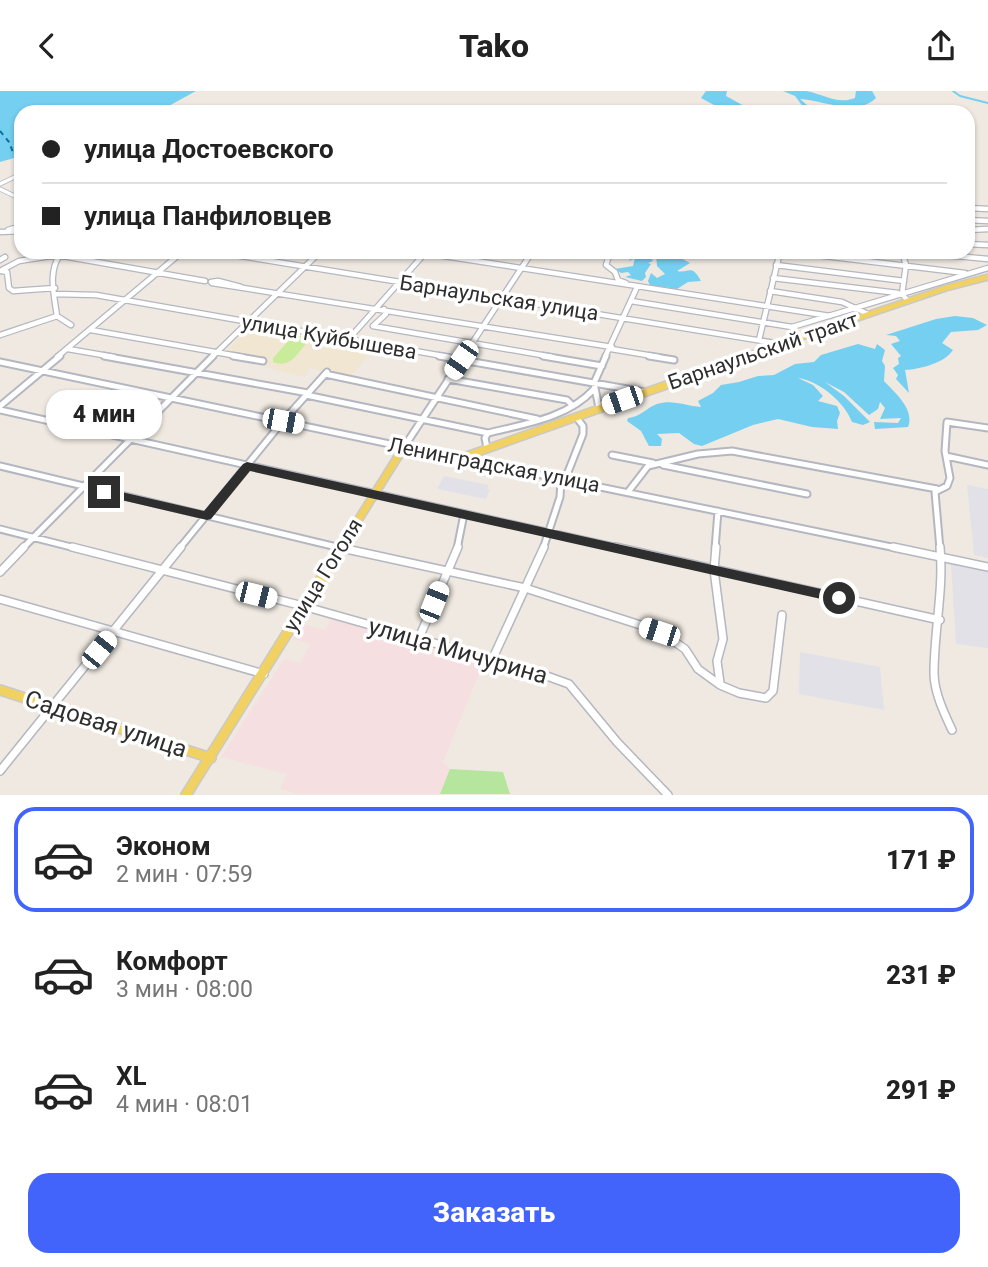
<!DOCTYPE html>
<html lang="ru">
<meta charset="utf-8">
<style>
:root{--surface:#fff;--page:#f6f6f6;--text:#222;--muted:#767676;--line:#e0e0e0;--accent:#4264fb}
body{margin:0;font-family:Roboto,sans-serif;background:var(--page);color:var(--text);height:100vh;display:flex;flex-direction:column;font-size:26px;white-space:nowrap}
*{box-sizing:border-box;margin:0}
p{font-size:23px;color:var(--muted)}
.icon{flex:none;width:38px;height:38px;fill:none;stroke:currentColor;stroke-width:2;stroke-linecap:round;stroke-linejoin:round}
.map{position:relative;height:704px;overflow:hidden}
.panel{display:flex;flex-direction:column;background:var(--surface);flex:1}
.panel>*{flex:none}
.banner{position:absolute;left:14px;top:14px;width:961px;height:154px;border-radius:21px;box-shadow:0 2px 5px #0004;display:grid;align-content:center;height:154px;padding:0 28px;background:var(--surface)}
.end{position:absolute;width:32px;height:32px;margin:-16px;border:9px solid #2e2e2e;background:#fff;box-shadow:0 0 0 4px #fff}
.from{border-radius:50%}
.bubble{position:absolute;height:49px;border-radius:21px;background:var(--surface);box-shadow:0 2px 5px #0004;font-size:23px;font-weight:800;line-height:49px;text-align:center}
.car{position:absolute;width:21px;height:42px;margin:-21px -10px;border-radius:9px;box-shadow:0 0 5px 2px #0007;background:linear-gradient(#fff 24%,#345 0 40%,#fff 0 76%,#345 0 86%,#fff 0)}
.banner b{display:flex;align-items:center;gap:24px;height:66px;font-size:26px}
.banner b+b{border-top:2px solid var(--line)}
.banner i{width:18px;height:18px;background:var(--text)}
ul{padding:12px 0 0;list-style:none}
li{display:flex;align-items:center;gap:21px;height:105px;margin:0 14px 10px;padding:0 14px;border:4px solid transparent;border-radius:21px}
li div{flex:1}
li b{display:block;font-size:26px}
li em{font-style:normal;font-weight:800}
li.current{border-color:var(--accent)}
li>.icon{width:63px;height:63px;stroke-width:1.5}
.button{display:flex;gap:14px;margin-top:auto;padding:14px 28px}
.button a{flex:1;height:80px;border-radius:21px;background:var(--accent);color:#fff;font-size:28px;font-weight:800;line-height:80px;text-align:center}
header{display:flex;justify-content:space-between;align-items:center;height:91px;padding:0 28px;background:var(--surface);font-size:32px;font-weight:800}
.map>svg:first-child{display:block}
.industrial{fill:#e3e1e8}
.education{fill:#f0e6d1}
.medical{fill:#f5dfe0}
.green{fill:#b6e59e}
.pitch{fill:#c9ec9a}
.water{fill:#75cff0}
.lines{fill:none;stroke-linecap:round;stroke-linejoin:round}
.stream{stroke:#75cff0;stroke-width:2}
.ferry{stroke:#0d6fa3;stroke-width:2;stroke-dasharray:5 4.5;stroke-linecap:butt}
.minor-far3-casing{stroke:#b4b7c1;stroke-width:5}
.minor-far2-casing{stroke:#b4b7c1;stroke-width:7}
.minor-far1-casing{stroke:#b4b7c1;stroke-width:9}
.minor-casing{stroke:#b4b7c1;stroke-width:10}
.major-far2-casing{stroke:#c9c9c9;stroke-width:8}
.major-far1-casing{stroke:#c9c9c9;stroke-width:10}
.major-casing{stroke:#c9c9c9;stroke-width:12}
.minor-far3{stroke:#fff;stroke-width:3.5}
.minor-far2{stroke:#fff;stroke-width:4.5}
.minor-far1{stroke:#fff;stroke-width:5}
.minor{stroke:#fff;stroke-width:7}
.major-far2{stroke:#f2d163;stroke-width:5}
.major-far1{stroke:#f2d163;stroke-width:7}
.major{stroke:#f2d163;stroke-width:9}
.route{fill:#2e2e2e}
.labels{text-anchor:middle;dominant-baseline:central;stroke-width:7;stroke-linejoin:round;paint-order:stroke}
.street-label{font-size:21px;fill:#2e2e2e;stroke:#fff}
.near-street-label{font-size:24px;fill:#2e2e2e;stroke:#fff}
</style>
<header><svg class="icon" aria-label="back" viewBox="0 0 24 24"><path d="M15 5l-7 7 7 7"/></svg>Tako<svg class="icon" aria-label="share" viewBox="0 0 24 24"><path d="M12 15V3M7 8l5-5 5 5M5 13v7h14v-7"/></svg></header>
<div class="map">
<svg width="988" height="704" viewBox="0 0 988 704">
<rect width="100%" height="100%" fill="#efe9e1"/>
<path class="industrial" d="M 444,385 L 489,394 L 487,398 L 490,399 L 486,408 L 437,398 Z
M 967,394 L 988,398 L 988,467 L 974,464 Z
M 951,473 L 988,481 L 988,557 L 956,553 Z
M 800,561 L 880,576 L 884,619 L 799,603 Z"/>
<path class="education" d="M 252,234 L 375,257 L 349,287 L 310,277 L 305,286 L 265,276 L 269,271 L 224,262 Z"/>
<path class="medical" d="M 331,527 L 483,573 L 443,671 L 450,678 L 440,703 L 297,703 L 280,698 L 287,683 L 221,666 L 284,568 L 300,572 L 311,553 L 293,548 L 303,533 L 325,539 Z"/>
<path class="green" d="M 450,678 L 503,681 L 510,703 L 440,703 Z"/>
<path class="pitch" d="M 301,245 L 307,247 L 308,250 C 298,262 290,278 273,271 L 273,267 L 291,247 Z"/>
<path class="water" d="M 0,0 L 196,0 L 165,17 L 236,21 L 21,21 L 21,65 L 0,71 Z
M 706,0 L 727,0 L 726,5 L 755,21 L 727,21 L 701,7 Z
M 783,0 C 791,0 799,0 806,0 C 824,3 837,14 855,7 L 856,0 L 872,0 L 876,7 C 857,26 822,9 800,8 L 815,21 L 807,21 L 795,5 Z
M 630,161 L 680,161 L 677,165 L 690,172 L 677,180 C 689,183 691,172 701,190 L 688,191 L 677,198 L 650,194 L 648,190 L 651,182 L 657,187 L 665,183 L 657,175 L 656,164 L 651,167 L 653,170 L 648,172 L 651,173 L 645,182 L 646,186 L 642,190 L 625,186 L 631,184 L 628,181 L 621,182 L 615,178 L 633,175 L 635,167 L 629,170 L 632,163 Z
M 955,225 L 973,227 L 987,234 L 978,239 L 951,241 L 942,252 L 953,259 C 945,272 920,278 905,279 L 909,302 L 896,288 L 898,284 L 893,277 L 899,273 L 898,267 L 901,265 L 891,253 L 900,250 L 896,245 L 886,244 L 936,228 Z
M 858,253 L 875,258 L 877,253 L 885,259 L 882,270 L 885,275 L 884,290 C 895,302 915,318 908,336 L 875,338 L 874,331 L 898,332 L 901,327 L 880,328 L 885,317 L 880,311 L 878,318 L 869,324 L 844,301 L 825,291 L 844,305 L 870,331 L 863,334 L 852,331 C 845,312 820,290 798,287 L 813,294 L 823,305 L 818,310 L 837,315 L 840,322 L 837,330 L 838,338 L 812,336 L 778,328 L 753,334 L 702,355 L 694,353 L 679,342 L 657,343 L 662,348 L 661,355 L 649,355 L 641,340 L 627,330 L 628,327 C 640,326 646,317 657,313 C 672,308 686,315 701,316 L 698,310 L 713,302 L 721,294 L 739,291 L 758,285 L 774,284 L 795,273 L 814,271 L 821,264 Z"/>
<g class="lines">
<path class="stream" d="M 953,0 L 960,5 L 988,12"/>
<path class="ferry" d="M 0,40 L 9,51 L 14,64"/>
<g class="minor-far3-casing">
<path id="minor-far3" d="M 0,93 L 21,83
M 0,98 L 21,108"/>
</g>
<g class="minor-far2-casing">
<path id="minor-far2" d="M 968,117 L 988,118
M 968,129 L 988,130
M 8,139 L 21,135
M 968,139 L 988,138
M 0,141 L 21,140
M 968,153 L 988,154
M 62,161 C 47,179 54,203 57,225 L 71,234
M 216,161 L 781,253
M 418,161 L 830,225
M 575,161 L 609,165 L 606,174 L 615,181 L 618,189 L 626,192
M 791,161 L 965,182
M 902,161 L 906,174 L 902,203 L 908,210
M 912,161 L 988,168
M 0,169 L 5,166
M 776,174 L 904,190
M 0,180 L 19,170 L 57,164 L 205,190
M 2,180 L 7,181 L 9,197 L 13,200 L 55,197
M 773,187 L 898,202
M 241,196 L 218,190 L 211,191 L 212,192 L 612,256
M 770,200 L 842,211 L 868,223
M 55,203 L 96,204 L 449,266
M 631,210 L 792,236 L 988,177
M 373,235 L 553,266
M 373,235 L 386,223 L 384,218
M 91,239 L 243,266
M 0,244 L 57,225
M 759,249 L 780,161
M 347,250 L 426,161
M 68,258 L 114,266
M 611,258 L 659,266
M 57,266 L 182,161
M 212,266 L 320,161
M 463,266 L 532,161
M 605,266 L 637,196 L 635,195"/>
</g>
<g class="minor-far1-casing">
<path id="minor-far1" d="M 104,265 L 308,302
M 233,265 L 263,270
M 439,265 L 645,301
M 543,265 L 602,275
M 649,265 L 674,269
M 0,271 L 404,356 L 464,265
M 325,283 L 537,328
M 448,288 L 567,309 L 573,315
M 306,304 L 488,342 L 485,347 L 487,357
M 0,315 L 60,265
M 599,317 L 594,292 L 606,265
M 0,319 L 623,458
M 488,342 C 524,333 568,327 594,298
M 612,364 L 653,372
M 946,365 L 988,374
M 464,368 L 901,458
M 663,374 L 807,403
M 0,375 L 345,458
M 628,401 L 648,375 L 698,363 L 732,360 L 937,398
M 0,438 L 79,458
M 22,458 L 213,265
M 179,458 L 283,330 L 327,281
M 457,458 L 464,423
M 543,458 L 560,406 L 561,389 L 568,381 L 583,343 L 583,335 L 576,326
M 715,458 L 718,420
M 940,458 L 935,401 L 947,395 L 950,387 L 945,360 L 947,331 L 988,337"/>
</g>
<g class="minor-casing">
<path id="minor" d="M 72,456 L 303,515 L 533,580 L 569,593 L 617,651 L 668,704
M 337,456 L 525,497 L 659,540 L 685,558 L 698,578 L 720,594 L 739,602 L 766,607 L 773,600 L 782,524
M 615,456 L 940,529
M 716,456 L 714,479 L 723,548 L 717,570 L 720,592
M 893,456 L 988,476
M 940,456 C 944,498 934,540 934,582 C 934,601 944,622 952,639
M 0,481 L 24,456
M 0,508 L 264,583
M 419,547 L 458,456
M 492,569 L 544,456
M 0,680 L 181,456"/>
</g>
<g class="major-far2-casing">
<path id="major-far2" d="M 743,266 L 946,197 L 988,186"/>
</g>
<g class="major-far1-casing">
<path id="major-far1" d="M 340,458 L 404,356 L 461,367 L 748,265"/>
</g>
<g class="major-casing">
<path id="major" d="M 0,599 L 211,667
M 186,704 L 341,456"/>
</g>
<use href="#minor-far3" class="minor-far3"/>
<use href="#minor-far2" class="minor-far2"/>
<use href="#minor-far1" class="minor-far1"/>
<use href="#minor" class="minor"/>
<use href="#major-far2" class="major-far2"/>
<use href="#major-far1" class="major-far1"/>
<use href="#major" class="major"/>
</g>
<path class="route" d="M 247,371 L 839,502 L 846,507 L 839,512 L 250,380 L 211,428 L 207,429 L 104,405 L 98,401 L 104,397 L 204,420 L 243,373 Z"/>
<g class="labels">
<g class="street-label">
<text transform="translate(499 207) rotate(9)">Барнаульская улица</text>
<text transform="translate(329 246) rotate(10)">улица Куйбышева</text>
<text transform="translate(763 260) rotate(-19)">Барнаульский тракт</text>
<text transform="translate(494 374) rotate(11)">Ленинградская улица</text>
<text transform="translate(323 484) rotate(-58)">улица Гоголя</text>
</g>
<g class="near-street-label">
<text transform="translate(458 560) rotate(16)">улица Мичурина</text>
<text transform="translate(106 633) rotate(18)">Садовая улица</text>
</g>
</g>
</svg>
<i class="end from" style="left:839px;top:507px"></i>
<i class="end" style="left:104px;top:401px"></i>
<div class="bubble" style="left:46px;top:299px;width:116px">4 мин</div>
<i class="car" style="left:461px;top:269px;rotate:215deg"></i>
<i class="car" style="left:622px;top:309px;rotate:251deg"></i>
<i class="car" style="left:283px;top:330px;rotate:101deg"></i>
<i class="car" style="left:256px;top:504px;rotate:104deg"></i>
<i class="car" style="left:434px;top:511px;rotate:22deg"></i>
<i class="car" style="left:659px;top:541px;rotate:288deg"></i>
<i class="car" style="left:99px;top:559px;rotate:39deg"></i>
<div class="banner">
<b><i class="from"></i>улица Достоевского</b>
<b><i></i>улица Панфиловцев</b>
</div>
</div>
<section class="panel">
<ul>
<li class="current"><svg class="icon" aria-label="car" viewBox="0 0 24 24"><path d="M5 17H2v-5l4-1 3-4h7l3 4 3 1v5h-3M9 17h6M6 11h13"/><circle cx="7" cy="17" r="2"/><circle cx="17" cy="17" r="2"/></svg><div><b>Эконом</b><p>2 мин · 07:59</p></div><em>171 ₽</em></li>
<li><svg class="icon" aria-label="car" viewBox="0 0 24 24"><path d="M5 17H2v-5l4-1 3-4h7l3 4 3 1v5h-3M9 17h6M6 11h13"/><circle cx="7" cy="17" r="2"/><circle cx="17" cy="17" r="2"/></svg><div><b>Комфорт</b><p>3 мин · 08:00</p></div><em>231 ₽</em></li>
<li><svg class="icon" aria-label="car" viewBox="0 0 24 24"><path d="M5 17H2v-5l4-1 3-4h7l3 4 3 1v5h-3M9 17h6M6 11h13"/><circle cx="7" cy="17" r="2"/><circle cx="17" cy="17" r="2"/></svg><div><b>XL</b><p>4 мин · 08:01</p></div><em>291 ₽</em></li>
</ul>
<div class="button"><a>Заказать</a></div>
</section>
